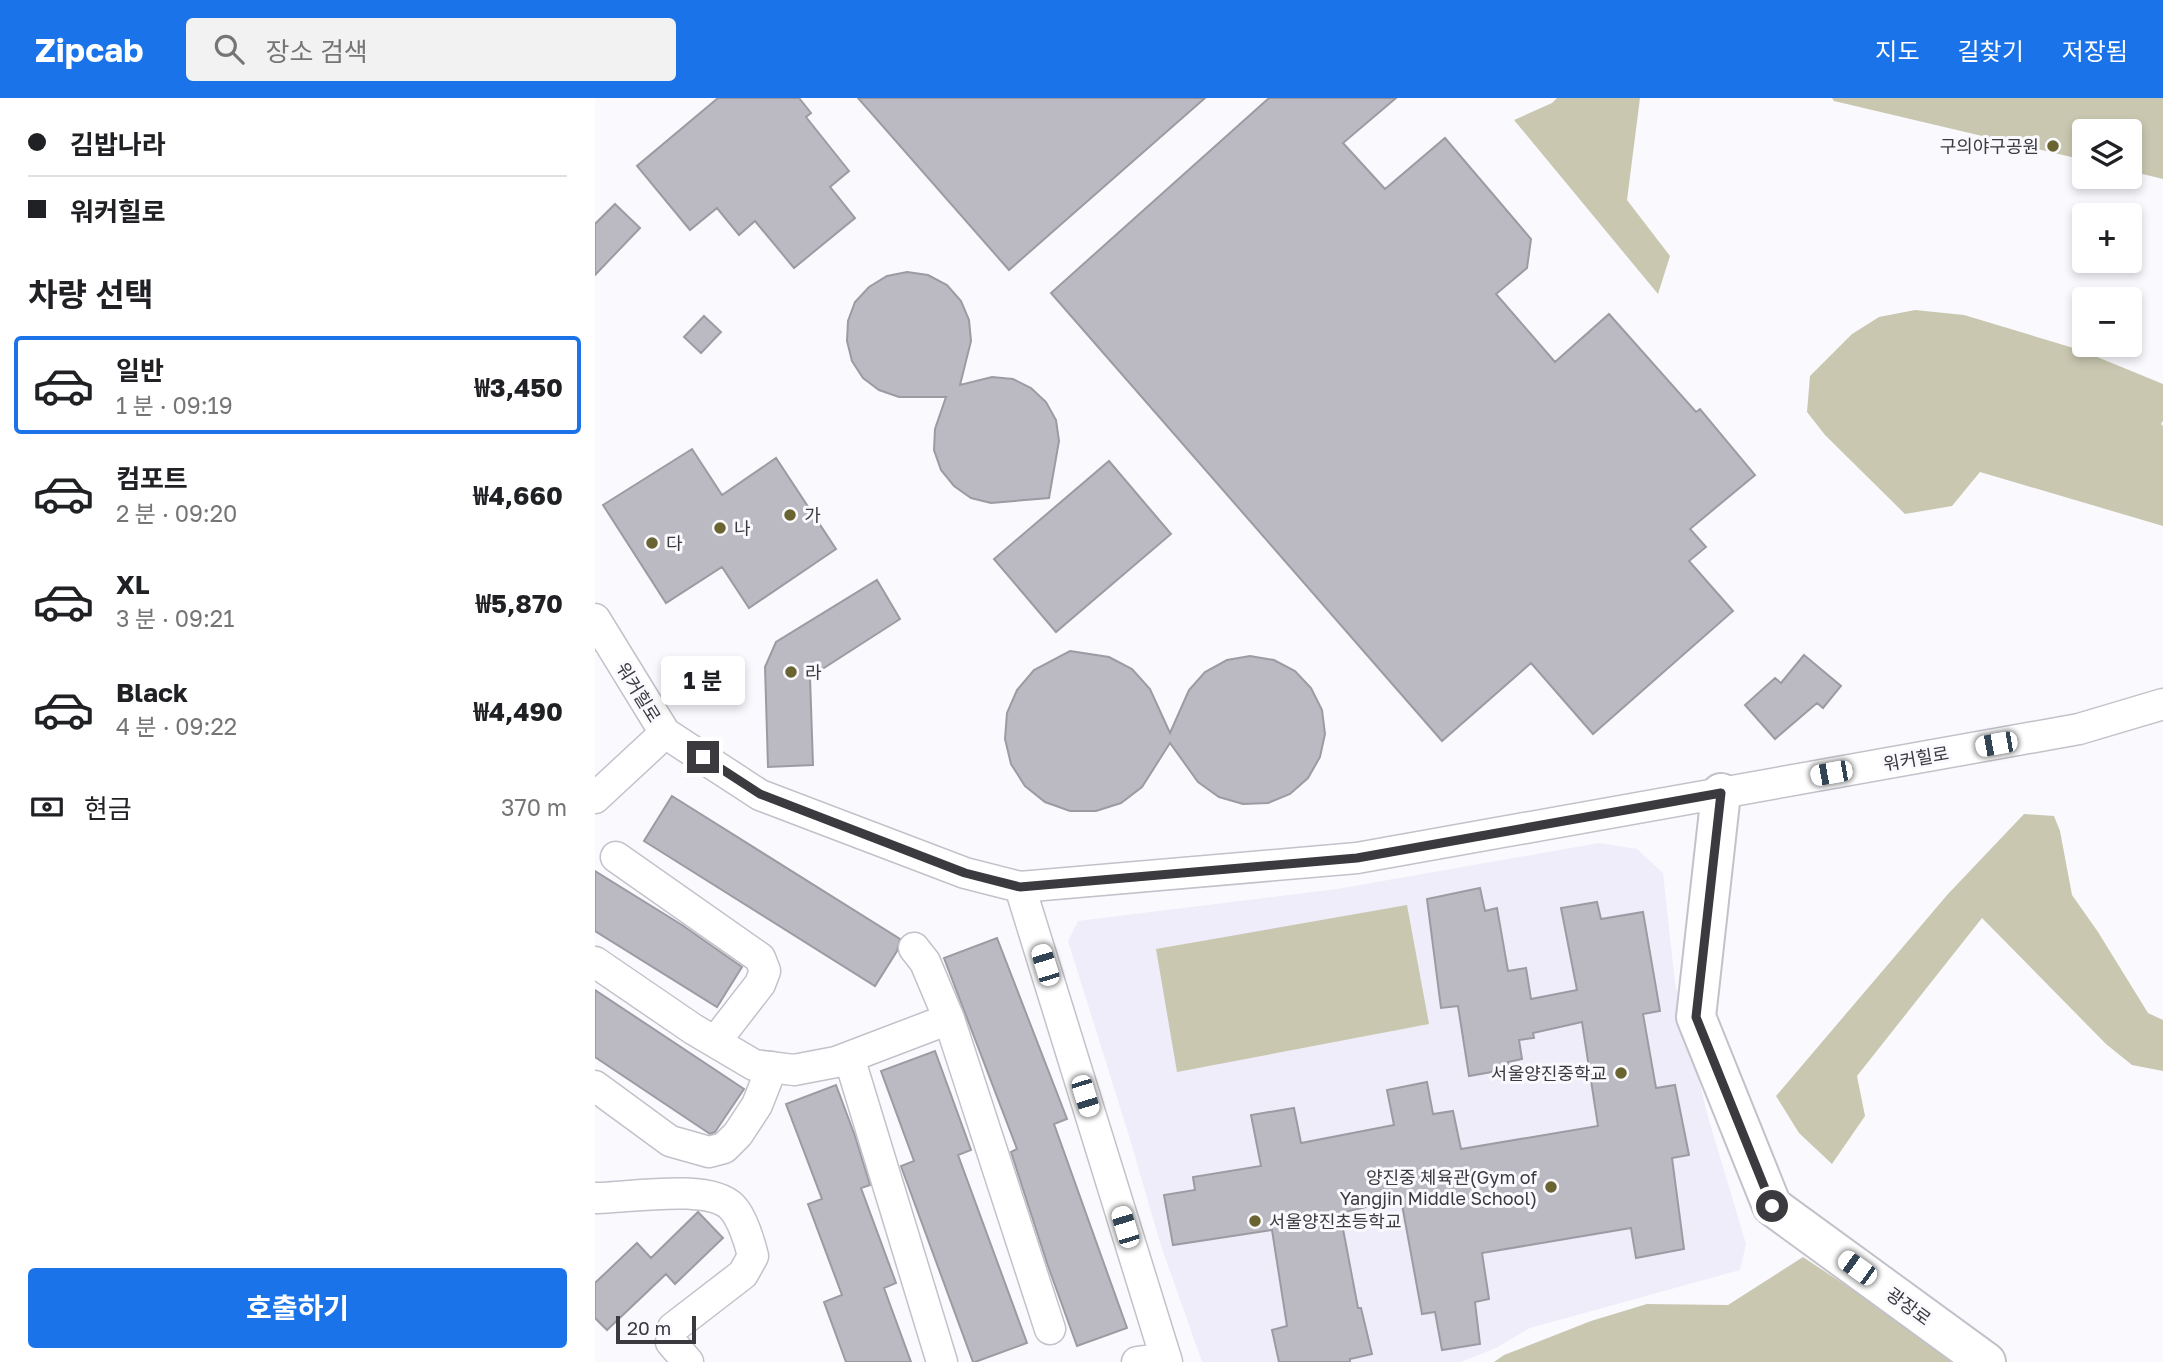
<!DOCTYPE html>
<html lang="ko">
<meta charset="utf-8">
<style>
:root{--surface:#fff;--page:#f2f2f2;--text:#202124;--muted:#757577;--line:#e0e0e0;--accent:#1a73e8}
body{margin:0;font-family:"Golos Text","Noto Sans KR",sans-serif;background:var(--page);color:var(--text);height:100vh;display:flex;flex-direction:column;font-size:26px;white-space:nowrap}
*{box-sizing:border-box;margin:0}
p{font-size:23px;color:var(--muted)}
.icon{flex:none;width:38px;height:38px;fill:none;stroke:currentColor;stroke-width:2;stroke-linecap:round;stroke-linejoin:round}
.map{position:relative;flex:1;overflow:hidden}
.drawer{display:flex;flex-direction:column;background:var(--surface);width:595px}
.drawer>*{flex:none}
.hud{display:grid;align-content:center;height:154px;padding:0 28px;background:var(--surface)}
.controls{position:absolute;left:1477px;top:21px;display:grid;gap:14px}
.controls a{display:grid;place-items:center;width:70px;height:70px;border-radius:7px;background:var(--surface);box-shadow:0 4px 10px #0003;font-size:35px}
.scale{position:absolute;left:21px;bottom:18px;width:80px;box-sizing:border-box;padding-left:7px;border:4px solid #3b3a3e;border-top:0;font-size:19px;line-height:24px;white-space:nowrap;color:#3b3a3e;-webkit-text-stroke:5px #faf9fe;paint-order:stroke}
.end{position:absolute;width:32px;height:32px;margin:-16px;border:9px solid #3b3a3e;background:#fff;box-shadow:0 0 0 4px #fff}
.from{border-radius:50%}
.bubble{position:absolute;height:49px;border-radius:7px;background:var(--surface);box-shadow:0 4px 10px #0003;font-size:23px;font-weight:700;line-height:49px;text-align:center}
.car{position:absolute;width:21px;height:42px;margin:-21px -10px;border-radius:9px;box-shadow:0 0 5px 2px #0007;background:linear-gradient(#fff 24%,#345 0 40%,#fff 0 76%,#345 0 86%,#fff 0)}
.hud b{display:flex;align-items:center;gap:24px;height:66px;font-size:26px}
.hud b+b{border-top:2px solid var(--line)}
.hud i{width:18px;height:18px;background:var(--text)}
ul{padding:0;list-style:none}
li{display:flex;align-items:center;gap:21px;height:98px;margin:0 14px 10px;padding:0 14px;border:4px solid transparent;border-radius:7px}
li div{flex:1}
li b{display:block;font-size:26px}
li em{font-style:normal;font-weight:700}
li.current{border-color:var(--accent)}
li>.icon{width:63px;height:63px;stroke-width:1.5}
h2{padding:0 28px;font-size:32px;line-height:84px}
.pay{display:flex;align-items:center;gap:18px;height:77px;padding:0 28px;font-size:26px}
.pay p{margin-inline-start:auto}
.button{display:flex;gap:14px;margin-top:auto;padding:14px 28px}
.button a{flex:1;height:80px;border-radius:7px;background:var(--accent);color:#fff;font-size:28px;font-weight:700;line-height:80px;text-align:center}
header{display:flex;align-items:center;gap:42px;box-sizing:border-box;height:98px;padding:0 35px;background:var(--accent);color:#fff}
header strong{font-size:33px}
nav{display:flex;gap:38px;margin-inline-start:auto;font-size:24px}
.search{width:490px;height:63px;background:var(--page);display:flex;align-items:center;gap:18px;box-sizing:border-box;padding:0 24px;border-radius:7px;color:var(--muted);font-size:26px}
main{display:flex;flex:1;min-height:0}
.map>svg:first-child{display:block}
.built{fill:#efedf9}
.green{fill:#c9c7b0}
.building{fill:#bbb9c1;stroke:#9c9ba3;stroke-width:2}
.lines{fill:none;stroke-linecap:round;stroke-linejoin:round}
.street-casing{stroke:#c3c1c9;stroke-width:33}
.secondary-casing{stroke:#c3c1c9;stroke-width:42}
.street{stroke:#fff;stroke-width:30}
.secondary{stroke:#fff;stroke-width:38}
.route{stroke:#3b3a3e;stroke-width:9}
.poi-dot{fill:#696431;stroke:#faf9fe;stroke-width:2.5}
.labels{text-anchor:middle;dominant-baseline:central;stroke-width:6;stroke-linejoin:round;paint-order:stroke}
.poi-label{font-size:18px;fill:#3b3a3e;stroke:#faf9fe;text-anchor:start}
.street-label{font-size:18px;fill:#3b3a3e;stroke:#faf9fe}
</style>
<header>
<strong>Zipcab</strong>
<div class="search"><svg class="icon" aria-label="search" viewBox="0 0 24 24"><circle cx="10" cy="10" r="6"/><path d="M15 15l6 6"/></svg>장소 검색</div>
<nav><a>지도</a><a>길찾기</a><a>저장됨</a></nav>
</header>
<main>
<section class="drawer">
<div class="hud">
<b><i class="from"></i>김밥나라</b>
<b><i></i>워커힐로</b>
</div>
<h2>차량 선택</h2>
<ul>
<li class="current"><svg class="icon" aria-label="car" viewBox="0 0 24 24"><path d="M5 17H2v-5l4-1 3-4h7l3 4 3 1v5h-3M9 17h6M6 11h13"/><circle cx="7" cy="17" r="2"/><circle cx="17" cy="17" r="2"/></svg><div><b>일반</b><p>1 분 · 09:19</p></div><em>₩3,450</em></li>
<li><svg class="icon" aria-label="car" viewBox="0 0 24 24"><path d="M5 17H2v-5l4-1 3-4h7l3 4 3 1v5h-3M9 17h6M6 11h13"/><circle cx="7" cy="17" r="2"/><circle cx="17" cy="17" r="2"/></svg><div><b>컴포트</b><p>2 분 · 09:20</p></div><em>₩4,660</em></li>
<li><svg class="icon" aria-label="car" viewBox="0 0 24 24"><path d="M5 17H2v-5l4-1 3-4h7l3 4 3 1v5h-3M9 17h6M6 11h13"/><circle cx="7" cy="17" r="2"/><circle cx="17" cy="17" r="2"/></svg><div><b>XL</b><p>3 분 · 09:21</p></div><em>₩5,870</em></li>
<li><svg class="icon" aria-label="car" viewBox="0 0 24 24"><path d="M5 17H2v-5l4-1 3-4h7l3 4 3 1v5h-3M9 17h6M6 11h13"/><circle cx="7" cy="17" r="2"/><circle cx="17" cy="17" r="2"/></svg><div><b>Black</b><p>4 분 · 09:22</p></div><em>₩4,490</em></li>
</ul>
<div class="pay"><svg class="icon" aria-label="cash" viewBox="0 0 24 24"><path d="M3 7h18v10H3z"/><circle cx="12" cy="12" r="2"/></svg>현금<p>370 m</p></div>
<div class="button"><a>호출하기</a></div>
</section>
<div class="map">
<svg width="1568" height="1264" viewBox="0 0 1568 1264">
<rect width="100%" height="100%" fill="#faf9fe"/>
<path class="built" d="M 1004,745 L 1042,751 L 1068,775 L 1080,885 L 1113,1019 L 1151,1146 L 1145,1172 L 935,1230 L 901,1250 L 866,1264 L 607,1264 L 566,1148 L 534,1038 L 473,843 L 483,823 L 742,791 Z"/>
<path class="green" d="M 962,0 L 1045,0 L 1032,102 L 1075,158 L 1063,196 L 919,22 L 957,5 Z
M 1237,0 L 1568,0 L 1568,81 L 1535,73 L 1535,33 L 1489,33 L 1489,62 L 1239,3 Z
M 1320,212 L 1369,217 L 1485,252 L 1568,286 L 1568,323 L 1566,326 L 1568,328 L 1568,428 L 1385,374 L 1357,408 L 1310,416 L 1230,337 L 1212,314 L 1215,278 L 1257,236 L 1284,219 Z
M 1429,716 L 1459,718 L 1465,733 L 1477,797 L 1503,834 L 1553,915 L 1568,922 L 1568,973 L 1537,967 L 1511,946 L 1387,820 L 1262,978 L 1270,1018 L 1237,1066 L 1204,1035 L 1181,998 L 1353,796 Z
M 812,807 L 834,926 L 582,974 L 561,851 Z
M 1208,1159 L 1366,1264 L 899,1264 L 909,1257 L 996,1223 L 1052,1206 L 1133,1207 Z"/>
<path class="building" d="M 123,0 L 204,0 L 216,15 L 211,19 L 254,73 L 235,89 L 260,120 L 199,170 L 160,123 L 144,137 L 122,110 L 95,132 L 42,68 Z
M 263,0 L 610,0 L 414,172 Z
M 674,0 L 801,0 L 748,45 L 790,91 L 850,40 L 936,141 L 932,170 L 901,196 L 960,264 L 1014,216 L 1101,314 L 1105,311 L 1160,377 L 1095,431 L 1111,449 L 1094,463 L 1138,513 L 998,636 L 936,565 L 847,643 L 456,195 Z
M 20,106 L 45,130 L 0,177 L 0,126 Z
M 312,174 L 333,177 L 352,187 L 366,203 L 374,222 L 376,243 L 365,287 L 397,279 L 418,281 L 436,290 L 451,304 L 461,322 L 464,343 L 454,400 L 396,405 L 376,400 L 359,388 L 346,372 L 339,352 L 340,331 L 351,299 L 304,299 L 284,292 L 268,280 L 257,263 L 252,243 L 253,223 L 260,204 L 274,189 L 292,178 Z
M 109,218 L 126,234 L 106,255 L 89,239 Z
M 97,351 L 127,397 L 181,360 L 241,451 L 154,510 L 127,469 L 71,505 L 8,407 Z
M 514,363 L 576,436 L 461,534 L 399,461 Z
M 282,482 L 305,521 L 215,579 L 218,667 L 173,669 L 170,569 L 181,544 Z
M 475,553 L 514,559 L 537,571 L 555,591 L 575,635 L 594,592 L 610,574 L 632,562 L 655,558 L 679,562 L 700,573 L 716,590 L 727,612 L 730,636 L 725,659 L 713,680 L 695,696 L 673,705 L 648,706 L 624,699 L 603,684 L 575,645 L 547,689 L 526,705 L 501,713 L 475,713 L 450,704 L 430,688 L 416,666 L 410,641 L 412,615 L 422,592 L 439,572 Z
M 1209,557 L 1246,588 L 1228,610 L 1222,605 L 1180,641 L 1150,607 L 1180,580 L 1186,585 Z
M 77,698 L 305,841 L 302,853 L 280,888 L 49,743 Z
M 0,773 L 87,827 L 147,869 L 122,909 L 0,833 Z
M 885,790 L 890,813 L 902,810 L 913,873 L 931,870 L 936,901 L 982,892 L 966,810 L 1002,804 L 1006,821 L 1048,814 L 1065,913 L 1048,916 L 1061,990 L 1080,987 L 1094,1057 L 1077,1060 L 1089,1151 L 1041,1160 L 1036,1130 L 887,1155 L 894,1201 L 880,1204 L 885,1246 L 847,1252 L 840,1214 L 827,1216 L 806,1101 L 745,1115 L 763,1210 L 766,1210 L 777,1256 L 755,1261 L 755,1264 L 684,1264 L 677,1232 L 692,1228 L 677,1132 L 578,1147 L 569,1097 L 600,1092 L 598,1079 L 666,1068 L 656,1017 L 699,1010 L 706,1045 L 799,1027 L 792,992 L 832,984 L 838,1016 L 858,1013 L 866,1051 L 1003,1028 L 987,924 L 938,935 L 939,940 L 924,942 L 927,961 L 913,964 L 914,971 L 874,978 L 863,908 L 846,910 L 832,801 Z
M 402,840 L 472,1021 L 459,1026 L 532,1230 L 482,1248 L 453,1168 L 416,1054 L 422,1051 L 349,860 Z
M 0,892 L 149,991 L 120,1034 L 115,1036 L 0,959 Z
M 340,953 L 376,1052 L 363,1057 L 432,1245 L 380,1264 L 378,1264 L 307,1071 L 306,1068 L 319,1063 L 286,973 Z
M 241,987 L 260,1038 L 275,1087 L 266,1090 L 301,1185 L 289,1190 L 316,1264 L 251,1264 L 229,1204 L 247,1197 L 213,1106 L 227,1101 L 191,1006 Z
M 103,1114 L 128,1140 L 80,1186 L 71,1176 L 12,1232 L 0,1220 L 0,1185 L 42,1145 L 56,1160 Z"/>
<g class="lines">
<g class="street-casing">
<path id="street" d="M 0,521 L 70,635 L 165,697 L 370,775 L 425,789 L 762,760 L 1484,631 L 1568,606
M 0,700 L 70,635
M 21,759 L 165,860 L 170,873 L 165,886 L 120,944
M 425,789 L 572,1264
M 319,850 L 330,864 L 354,921
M 0,864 L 98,931 L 159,967 L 199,972 L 241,964 L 354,921 L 455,1231
M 254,959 L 347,1264
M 0,988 L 75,1043 L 114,1054 L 129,1050 L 143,1036 L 162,1007 L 177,969
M 0,1100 C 33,1100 114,1085 137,1109 C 147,1119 155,1145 158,1158 L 148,1176 L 78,1230 L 76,1244 L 93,1264
M 542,1264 L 571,1260"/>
</g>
<g class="secondary-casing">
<path id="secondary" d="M 1126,695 L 1101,919 L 1177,1108 L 1391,1264"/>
</g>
<use href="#street" class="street"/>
<use href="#secondary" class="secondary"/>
</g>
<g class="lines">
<path class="route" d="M 108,659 L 165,696 L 370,775 L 425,789 L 762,760 L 1126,695 L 1101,919 L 1177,1108"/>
</g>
<g class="poi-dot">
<circle cx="1458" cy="48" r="7"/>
<circle cx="195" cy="417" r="7"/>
<circle cx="125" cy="430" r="7"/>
<circle cx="57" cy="445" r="7"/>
<circle cx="196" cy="574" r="7"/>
<circle cx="1026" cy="975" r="7"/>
<circle cx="956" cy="1089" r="7"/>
<circle cx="660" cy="1123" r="7"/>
</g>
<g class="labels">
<g class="poi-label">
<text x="1444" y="48" text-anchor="end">구의야구공원</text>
<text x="209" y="417">가</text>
<text x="139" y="430">나</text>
<text x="71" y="445">다</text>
<text x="210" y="574">라</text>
<text x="1012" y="975" text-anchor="end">서울양진중학교</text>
<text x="942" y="1079" text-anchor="end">양진중 체육관(Gym of<tspan x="942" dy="21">Yangjin Middle School)</tspan></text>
<text x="674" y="1123">서울양진초등학교</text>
</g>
<g class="street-label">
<text transform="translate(44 594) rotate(58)">워커힐로</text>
<text transform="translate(1321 660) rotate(-10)">워커힐로</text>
<text transform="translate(1314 1208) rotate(36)">광장로</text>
</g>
</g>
</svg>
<div class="controls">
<a><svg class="icon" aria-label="layers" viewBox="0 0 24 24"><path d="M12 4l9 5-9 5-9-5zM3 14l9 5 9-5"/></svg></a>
<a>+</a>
<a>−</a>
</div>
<div class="scale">20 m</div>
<i class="end from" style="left:1177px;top:1108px"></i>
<i class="end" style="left:108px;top:659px"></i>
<div class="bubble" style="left:66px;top:558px;width:84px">1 분</div>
<i class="car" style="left:1401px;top:646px;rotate:260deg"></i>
<i class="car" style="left:1236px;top:675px;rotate:260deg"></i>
<i class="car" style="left:450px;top:867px;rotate:343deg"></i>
<i class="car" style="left:490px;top:998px;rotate:163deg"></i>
<i class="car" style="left:530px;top:1129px;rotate:343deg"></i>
<i class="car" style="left:1262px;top:1170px;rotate:306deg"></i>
</div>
</main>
